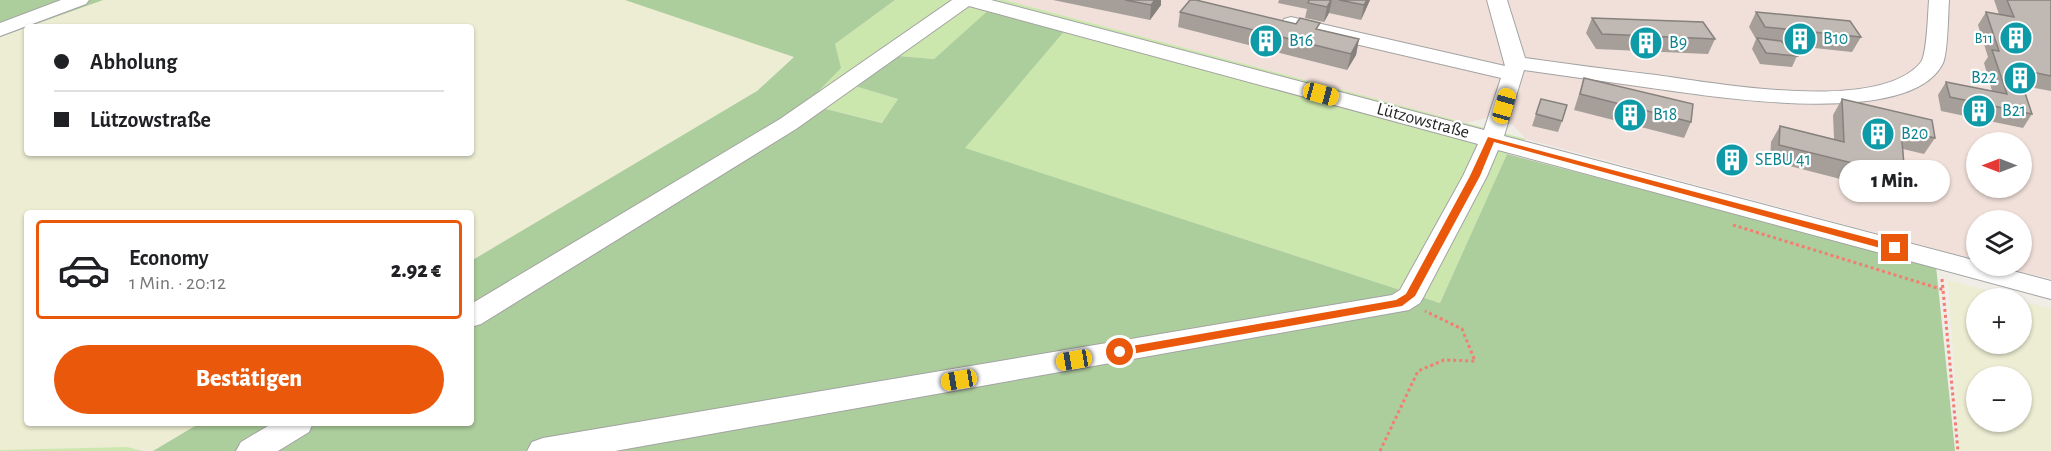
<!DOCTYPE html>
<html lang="de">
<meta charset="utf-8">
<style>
:root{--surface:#fff;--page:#f6f6f6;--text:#202124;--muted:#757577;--line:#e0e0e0;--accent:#ea580c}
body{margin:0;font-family:"Alegreya Sans",sans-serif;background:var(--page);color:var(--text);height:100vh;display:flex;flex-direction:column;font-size:22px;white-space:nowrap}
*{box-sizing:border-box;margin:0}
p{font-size:20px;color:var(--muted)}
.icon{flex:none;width:33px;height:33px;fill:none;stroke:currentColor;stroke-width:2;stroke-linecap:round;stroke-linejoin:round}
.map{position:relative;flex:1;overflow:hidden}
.sheet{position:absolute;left:24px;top:210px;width:450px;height:216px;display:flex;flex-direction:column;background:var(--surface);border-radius:6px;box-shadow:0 2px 4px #0004}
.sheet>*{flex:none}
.top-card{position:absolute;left:24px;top:24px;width:450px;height:132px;border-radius:6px;box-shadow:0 2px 4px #0004;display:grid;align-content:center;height:132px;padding:0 30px;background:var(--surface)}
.needle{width:39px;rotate:270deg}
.fabs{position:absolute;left:1966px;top:132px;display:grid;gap:12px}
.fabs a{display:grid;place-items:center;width:66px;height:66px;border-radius:50%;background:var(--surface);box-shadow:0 2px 4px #0004;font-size:30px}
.end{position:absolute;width:27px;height:27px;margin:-14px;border:8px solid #ea580c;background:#fff;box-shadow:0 0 0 3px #fff}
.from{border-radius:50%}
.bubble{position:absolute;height:42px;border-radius:21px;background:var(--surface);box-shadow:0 2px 4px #0004;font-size:20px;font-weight:800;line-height:42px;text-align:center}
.car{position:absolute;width:18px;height:36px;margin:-18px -9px;border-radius:8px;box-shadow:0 0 4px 2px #0007;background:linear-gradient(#f5c518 24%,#345 0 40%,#f5c518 0 76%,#345 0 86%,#f5c518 0)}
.top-card b{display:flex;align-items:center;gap:21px;height:57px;font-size:22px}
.top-card b+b{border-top:2px solid var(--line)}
.top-card i{width:15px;height:15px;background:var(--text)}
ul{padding:10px 0 0;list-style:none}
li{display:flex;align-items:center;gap:18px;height:99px;margin:0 12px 9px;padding:0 18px;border:3px solid transparent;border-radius:6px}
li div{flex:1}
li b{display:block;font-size:22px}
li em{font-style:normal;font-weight:800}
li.on{border-color:var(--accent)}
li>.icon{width:54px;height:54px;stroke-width:1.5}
.action{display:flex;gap:12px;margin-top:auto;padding:12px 30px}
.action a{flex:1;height:69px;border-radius:36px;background:var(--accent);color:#fff;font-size:24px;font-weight:800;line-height:69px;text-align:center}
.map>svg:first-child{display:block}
.military{fill:#f1e0da;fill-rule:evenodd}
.farmland{fill:#ecedd2;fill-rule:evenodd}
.grass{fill:#cce7ae}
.forest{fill:#accd9c}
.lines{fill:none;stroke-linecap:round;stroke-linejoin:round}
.minor-casing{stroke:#a3a3a3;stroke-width:2}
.path{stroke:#f47d72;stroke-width:3;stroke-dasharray:3 3;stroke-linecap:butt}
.minor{fill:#fff;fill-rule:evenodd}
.wall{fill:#a59e99}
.shaded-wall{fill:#86817d}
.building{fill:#c0b8b2;stroke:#86817d;stroke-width:1.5}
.route{fill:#ea580c}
.labels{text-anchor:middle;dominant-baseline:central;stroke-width:4.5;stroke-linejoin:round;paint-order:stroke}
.far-culture-label{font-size:15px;fill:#0d838f;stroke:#fff;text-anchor:end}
.culture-label{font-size:18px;fill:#0d838f;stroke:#fff;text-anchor:start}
.street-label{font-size:18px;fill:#1f1f1f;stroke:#fff}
</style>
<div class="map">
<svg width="2051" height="451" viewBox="0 0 2051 451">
<rect width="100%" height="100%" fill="#f0ece6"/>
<path class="military" d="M 1005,0 L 2051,0 L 2051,279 L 1999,266 L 2022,266 L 2022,220 L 1977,220 L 1977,260 L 1526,139 L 1513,125 L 1486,118 L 1466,123 ZM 1977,142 L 2022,142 L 2022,188 L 1977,188 Z"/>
<path class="farmland" d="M 103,0 L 625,0 L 794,56 L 757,91 L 471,261 L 471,213 L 27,213 L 27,423 L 200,423 L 153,451 L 127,447 L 0,450 L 0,37 L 27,28 L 27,153 L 471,153 L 471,27 L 29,27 Z
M 1948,280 L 2014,298 L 1977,298 L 1977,344 L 2022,344 L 2022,301 L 2051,309 L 2051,451 L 1960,451 ZM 1977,376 L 2022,376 L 2022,422 L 1977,422 Z"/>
<path class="grass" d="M 895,0 L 1005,0 L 1526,139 L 1507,154 L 1440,303 L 964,148 L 1066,29 L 991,9 L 934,59 L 897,56 L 856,86 L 898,99 L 883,123 L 806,104 L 835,44 Z
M 127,447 L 144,451 L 0,451 L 0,450 Z"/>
<path class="forest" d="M 0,0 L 103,0 L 0,37 Z
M 625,0 L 895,0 L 835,44 L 841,68 L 806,104 L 882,123 L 898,99 L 855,86 L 898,56 L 934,59 L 991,8 L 1067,28 L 965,148 L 1440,303 L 1507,154 L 1936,266 L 1955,451 L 153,451 L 200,423 L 471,423 L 471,261 L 757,91 L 794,57 Z"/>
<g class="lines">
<g class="minor-casing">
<path id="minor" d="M 61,0 L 89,0 L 86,4 L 0,36 L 0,23 Z
M 952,0 L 991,0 L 1484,130 L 1501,78 L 1291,29 L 1284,27 L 1281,23 L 1284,19 L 1291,17 L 1505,66 L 1487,0 L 1507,0 L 1525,58 C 1569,64 1612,70 1656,75 C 1715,83 1880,114 1921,62 C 1927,54 1928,13 1929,0 L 1949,0 C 1948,14 1948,52 1943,63 C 1911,130 1710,96 1651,88 C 1609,82 1567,76 1524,70 L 1504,136 L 1977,261 L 1977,266 L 1994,266 L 2051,281 L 2051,299 L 1498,150 L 1487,176 L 1424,296 L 1420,303 L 1409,310 L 615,451 L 527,451 L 532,442 L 543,438 L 1392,295 L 1400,290 L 1463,176 L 1478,144 L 969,6 L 796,129 L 481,324 L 471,327 L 471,304 L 780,119 Z
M 273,423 L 313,423 L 309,432 L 278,451 L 236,451 L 241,442 Z"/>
</g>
<path class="path" d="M 1733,225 L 1944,290
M 1942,279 L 1958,451
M 1380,451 L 1418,371 L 1444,360 L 1475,361 L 1462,329 L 1425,311"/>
<use href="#minor" class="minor"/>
</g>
<path class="wall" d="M 1053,0 L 1161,0 L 1161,5 L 1150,20 Z
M 1279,0 L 1370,0 L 1361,20 L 1329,13 L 1324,22 L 1305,18 L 1307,9 L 1278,3 Z
M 1994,0 L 2051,0 L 2051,91 L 2023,86 L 2032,114 L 2023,128 L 1941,111 L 1938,95 L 1946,82 L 1992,91 L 1984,63 L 1988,57 L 1978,25 L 1986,12 L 1999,14 Z
M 1180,12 L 1296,24 L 1359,39 L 1356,55 L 1347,70 L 1178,27 Z
M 1756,12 L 1861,37 L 1852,52 L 1786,45 L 1797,56 L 1792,67 L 1760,64 L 1752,49 L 1756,39 L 1749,27 Z
M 1592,18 L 1715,39 L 1708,54 L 1596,49 L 1586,33 Z
M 1584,78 L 1691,122 L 1684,138 L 1574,110 Z
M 1541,99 L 1562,121 L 1558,132 L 1532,126 Z
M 1842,99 L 1935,138 L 1924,154 L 1903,149 L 1905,176 L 1895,193 L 1770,161 L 1771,142 L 1780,126 L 1834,139 L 1833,115 Z"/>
<path class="shaded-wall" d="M 1155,0 L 1161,0 L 1161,5 L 1150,20 L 1151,5 Z
M 1332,0 L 1329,13 L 1324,22 L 1327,7 Z
M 1367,0 L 1370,0 L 1361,20 L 1364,5 Z
M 1359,39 L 1356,55 L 1347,70 L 1351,54 Z"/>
<path class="building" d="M 1125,0 L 1155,0 L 1151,5 Z
M 1190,0 L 1196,0 L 1296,24 L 1300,18 L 1320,23 L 1316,29 L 1359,39 L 1351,54 L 1180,12 Z
M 1309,0 L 1331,0 L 1327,7 L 1308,3 Z
M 1339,0 L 1367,0 L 1364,5 Z
M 2007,0 L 2051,0 L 2051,76 L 2017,69 L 2032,114 L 1950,97 L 1946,82 L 2007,94 L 1992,50 L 1999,51 L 1986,12 L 2014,17 Z
M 1756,12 L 1850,21 L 1861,37 L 1765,27 Z
M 1592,18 L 1703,22 L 1715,39 L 1602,34 Z
M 1757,38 L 1781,41 L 1797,56 L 1766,53 Z
M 1584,78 L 1693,104 L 1691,122 L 1580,94 Z
M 1541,99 L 1567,105 L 1562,121 L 1536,114 Z
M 1842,99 L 1932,120 L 1935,138 L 1901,130 L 1905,176 L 1779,145 L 1780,126 L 1844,142 Z"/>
<path class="route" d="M 1488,137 L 1895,245 L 1900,248 L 1895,252 L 1494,142 L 1480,176 L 1415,296 L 1402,306 L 1120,356 L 1116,355 L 1116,349 L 1120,348 L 1396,300 L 1406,294 L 1470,176 Z"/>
<defs>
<g id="building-disc" transform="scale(1.725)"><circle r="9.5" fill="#0f9aa8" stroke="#fff"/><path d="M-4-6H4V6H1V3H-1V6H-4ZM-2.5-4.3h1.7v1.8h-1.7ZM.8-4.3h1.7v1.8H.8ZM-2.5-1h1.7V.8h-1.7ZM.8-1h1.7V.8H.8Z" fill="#fff"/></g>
</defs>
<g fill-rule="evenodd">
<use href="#building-disc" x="2016" y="38"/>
<use href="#building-disc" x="1800" y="39"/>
<use href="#building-disc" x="1266" y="41"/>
<use href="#building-disc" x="1646" y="43"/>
<use href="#building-disc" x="2020" y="78"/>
<use href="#building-disc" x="1979" y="111"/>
<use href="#building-disc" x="1630" y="115"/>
<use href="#building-disc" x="1878" y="134"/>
<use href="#building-disc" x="1732" y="160"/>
</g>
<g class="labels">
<g class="far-culture-label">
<text x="1993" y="38">B11</text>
</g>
<g class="culture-label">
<text x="1823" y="39">B10</text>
<text x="1289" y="41">B16</text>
<text x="1669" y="43">B9</text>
<text x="1997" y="78" text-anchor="end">B22</text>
<text x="2002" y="111">B21</text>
<text x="1653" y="115">B18</text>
<text x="1901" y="134">B20</text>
<text x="1755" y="160">SEBU 41</text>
</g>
<g class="street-label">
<text transform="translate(1423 121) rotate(15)">Lützowstraße</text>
</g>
</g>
</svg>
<div class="fabs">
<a><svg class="needle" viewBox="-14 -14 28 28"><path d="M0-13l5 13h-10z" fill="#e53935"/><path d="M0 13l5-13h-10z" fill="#757577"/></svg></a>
<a><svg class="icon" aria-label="layers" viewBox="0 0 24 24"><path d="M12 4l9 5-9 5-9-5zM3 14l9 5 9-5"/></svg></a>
<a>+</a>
<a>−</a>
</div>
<i class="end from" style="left:1120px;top:352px"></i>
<i class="end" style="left:1895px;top:248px"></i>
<div class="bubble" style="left:1839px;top:160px;width:111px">1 Min.</div>
<i class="car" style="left:1321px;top:94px;rotate:105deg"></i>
<i class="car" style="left:1504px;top:106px;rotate:16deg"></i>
<i class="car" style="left:1074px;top:360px;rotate:260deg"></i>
<i class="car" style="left:959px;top:380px;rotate:260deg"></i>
<div class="top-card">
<b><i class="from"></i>Abholung</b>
<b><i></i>Lützowstraße</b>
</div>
<section class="sheet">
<ul>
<li class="on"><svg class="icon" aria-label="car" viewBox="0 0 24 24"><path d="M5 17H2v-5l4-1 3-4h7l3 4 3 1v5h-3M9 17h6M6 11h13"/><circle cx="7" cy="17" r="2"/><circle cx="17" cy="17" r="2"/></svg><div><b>Economy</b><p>1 Min. · 20:12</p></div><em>2.92 €</em></li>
</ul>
<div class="action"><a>Bestätigen</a></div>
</section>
</div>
